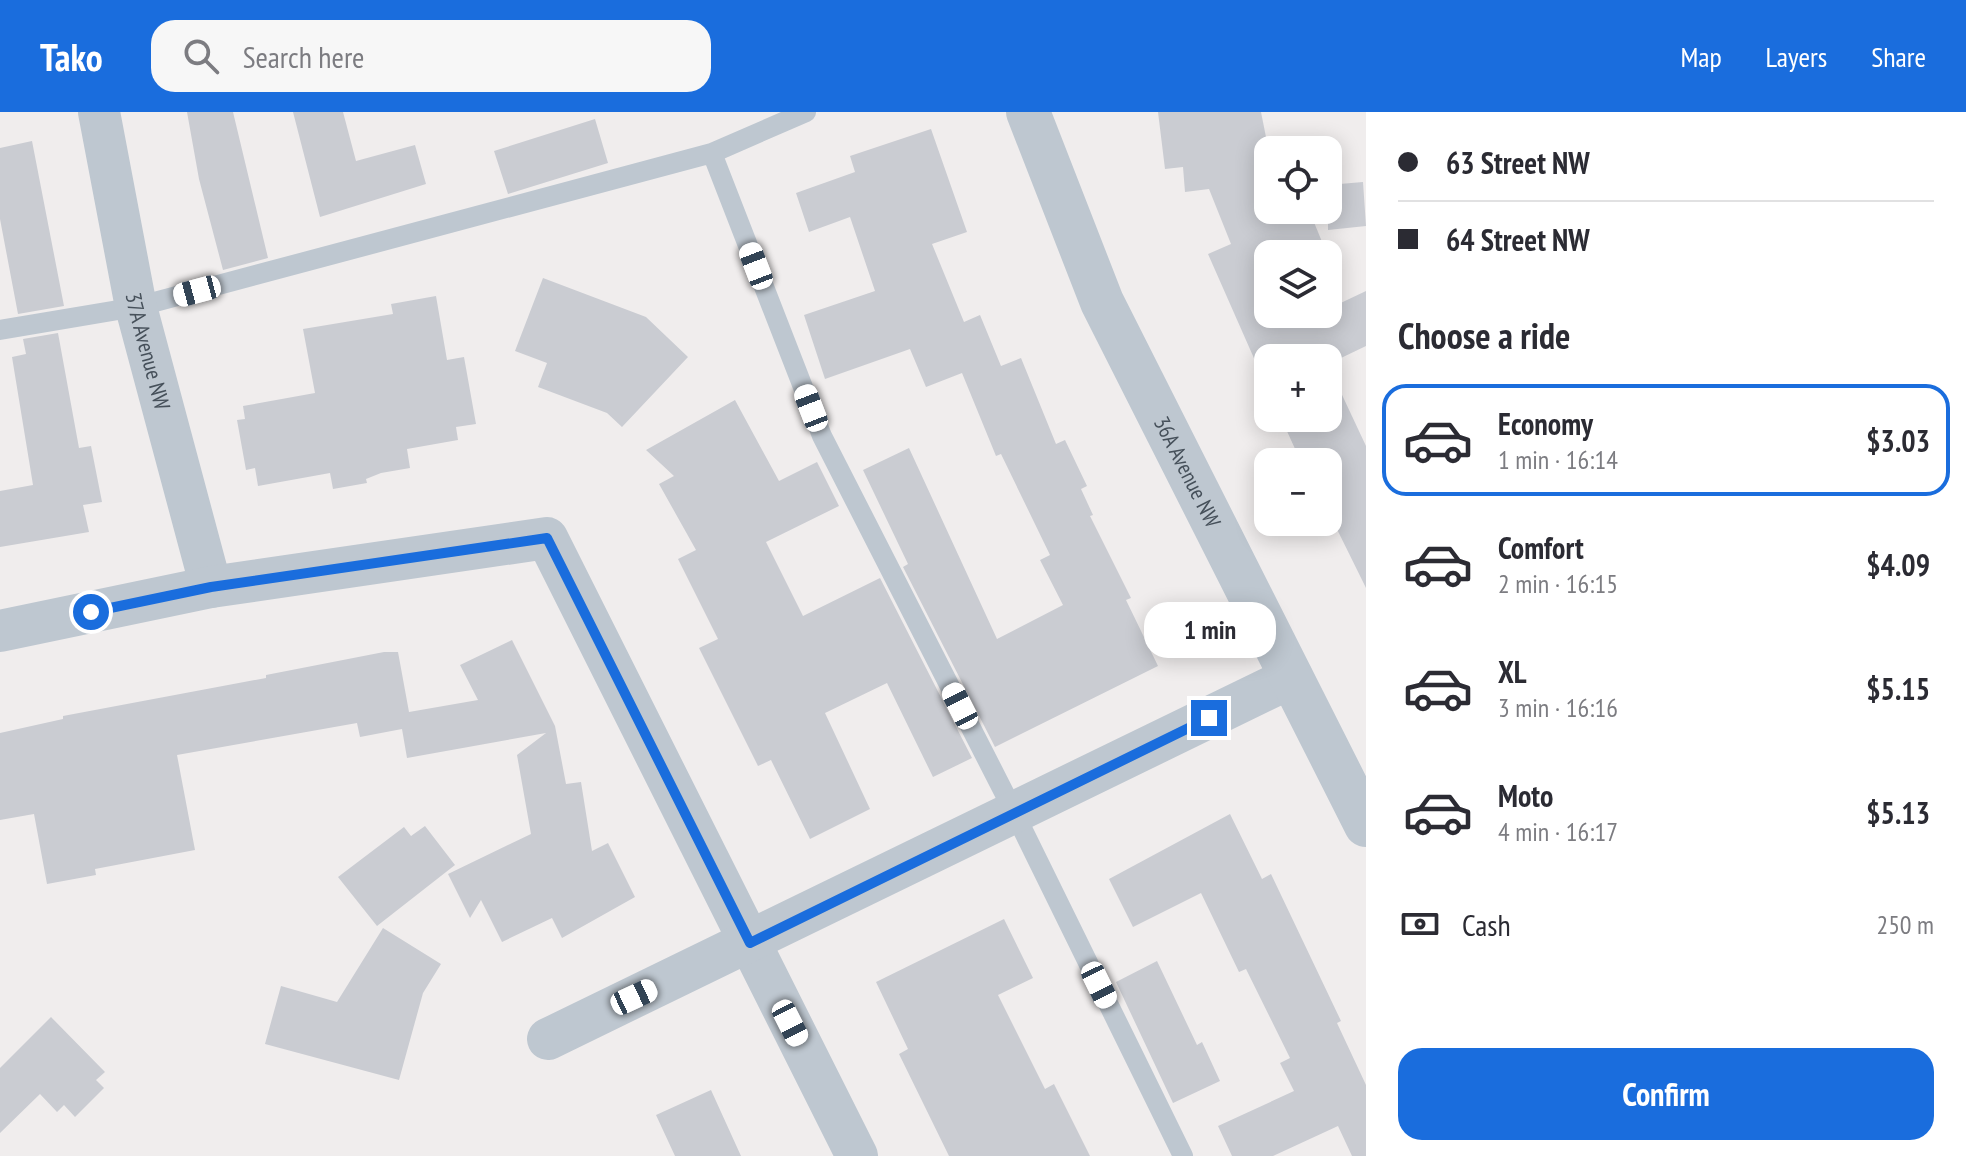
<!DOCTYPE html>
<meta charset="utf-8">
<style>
:root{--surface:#fff;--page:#f7f7f7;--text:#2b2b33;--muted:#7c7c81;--line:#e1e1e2;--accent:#1a6ddd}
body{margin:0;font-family:"PT Sans Narrow",sans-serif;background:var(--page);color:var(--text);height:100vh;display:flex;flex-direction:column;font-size:30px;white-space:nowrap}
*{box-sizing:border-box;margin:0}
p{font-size:26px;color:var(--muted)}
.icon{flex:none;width:44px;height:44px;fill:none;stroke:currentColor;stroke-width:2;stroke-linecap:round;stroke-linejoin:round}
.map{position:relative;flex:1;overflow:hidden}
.side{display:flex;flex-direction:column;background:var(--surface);width:600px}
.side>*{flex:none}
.banner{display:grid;align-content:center;height:176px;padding:0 32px;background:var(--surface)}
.tools{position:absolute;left:1254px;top:24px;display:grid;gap:16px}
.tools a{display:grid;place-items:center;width:88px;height:88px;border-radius:16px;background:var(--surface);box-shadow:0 4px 20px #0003;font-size:40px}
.end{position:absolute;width:36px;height:36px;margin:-18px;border:10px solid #1a6ddd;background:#fff;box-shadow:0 0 0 4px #fff}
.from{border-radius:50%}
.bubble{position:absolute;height:56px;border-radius:24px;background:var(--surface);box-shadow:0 4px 20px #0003;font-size:26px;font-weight:800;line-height:56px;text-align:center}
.car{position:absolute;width:24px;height:48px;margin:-24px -12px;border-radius:10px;box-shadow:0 0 6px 2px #0007;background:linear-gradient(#fff 24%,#345 0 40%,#fff 0 76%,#345 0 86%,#fff 0)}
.banner b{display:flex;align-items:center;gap:28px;height:76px;font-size:30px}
.banner b+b{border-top:2px solid var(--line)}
.banner i{width:20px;height:20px;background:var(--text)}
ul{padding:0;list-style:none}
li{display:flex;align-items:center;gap:24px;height:112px;margin:0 16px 12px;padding:0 16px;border:4px solid transparent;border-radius:24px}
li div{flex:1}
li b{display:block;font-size:30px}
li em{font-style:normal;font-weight:800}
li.selected{border-color:var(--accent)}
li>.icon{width:72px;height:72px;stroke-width:1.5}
h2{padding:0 32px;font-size:36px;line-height:96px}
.pay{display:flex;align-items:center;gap:20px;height:88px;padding:0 32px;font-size:30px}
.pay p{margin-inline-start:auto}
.action{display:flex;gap:16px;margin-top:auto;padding:16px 32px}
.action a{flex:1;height:92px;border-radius:24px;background:var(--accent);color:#fff;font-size:32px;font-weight:800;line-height:92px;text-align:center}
header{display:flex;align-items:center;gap:48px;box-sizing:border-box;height:112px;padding:0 40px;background:var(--accent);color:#fff}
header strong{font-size:38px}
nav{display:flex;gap:44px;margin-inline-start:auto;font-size:28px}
.search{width:560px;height:72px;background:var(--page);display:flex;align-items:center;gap:20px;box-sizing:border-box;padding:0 28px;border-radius:24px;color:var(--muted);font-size:30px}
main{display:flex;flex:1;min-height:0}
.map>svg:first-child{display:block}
.building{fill:#caccd2}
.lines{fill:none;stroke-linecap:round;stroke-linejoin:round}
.service{stroke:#bec7d0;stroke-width:20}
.minor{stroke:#bec7d0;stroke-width:42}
.tertiary{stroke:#bec7d0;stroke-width:44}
.route{stroke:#1a6ddd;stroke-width:10}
.labels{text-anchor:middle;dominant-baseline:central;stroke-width:6;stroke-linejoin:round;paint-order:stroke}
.street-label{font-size:22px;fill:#46505a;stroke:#fff}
</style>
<header>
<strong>Tako</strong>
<div class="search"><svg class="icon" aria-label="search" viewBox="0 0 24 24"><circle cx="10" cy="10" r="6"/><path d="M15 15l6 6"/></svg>Search here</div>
<nav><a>Map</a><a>Layers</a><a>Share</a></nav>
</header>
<main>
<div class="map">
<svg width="1366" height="1044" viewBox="0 0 1366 1044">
<rect width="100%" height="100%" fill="#f0eded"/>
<path class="building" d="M 187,0 L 233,0 L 268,146 L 223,158 L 199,67 Z
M 293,0 L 343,0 L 356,49 L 415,33 L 426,72 L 320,105 Z
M 1158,0 L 1261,0 L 1268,35 L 1268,98 L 1309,98 L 1327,142 L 1268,142 L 1268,202 L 1328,202 L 1328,197 L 1366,179 L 1366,234 L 1341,246 L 1268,246 L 1268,278 L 1208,142 L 1231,132 L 1209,77 L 1185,80 L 1183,55 L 1165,57 Z
M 595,7 L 608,51 L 508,82 L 494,39 Z
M 931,17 L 967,120 L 932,132 L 964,210 L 980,203 L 1001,254 L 1021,246 L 1056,332 L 1065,328 L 1087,374 L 1081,377 L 1093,403 L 1090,404 L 1131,486 L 1126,488 L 1158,554 L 995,635 L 903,455 L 908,452 L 863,358 L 909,336 L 997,527 L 1063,493 L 1040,448 L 1050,443 L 1001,342 L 996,344 L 962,261 L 926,275 L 910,237 L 825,267 L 804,203 L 875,179 L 850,105 L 809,120 L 796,81 L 855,60 L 850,44 Z
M 32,29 L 64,194 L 18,202 L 0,107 L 0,36 Z
M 1363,70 L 1366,114 L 1328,118 L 1328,73 Z
M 543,166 L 646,205 L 688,245 L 622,315 L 607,301 L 538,275 L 547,251 L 515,239 Z
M 436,184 L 447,248 L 464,245 L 476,312 L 456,315 L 458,328 L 407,337 L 410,356 L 381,361 L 366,367 L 367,371 L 333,377 L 330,361 L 258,374 L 255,356 L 246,358 L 237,308 L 245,307 L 243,294 L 315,281 L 303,217 L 393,202 L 391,192 Z
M 58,221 L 79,336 L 91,334 L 102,390 L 83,393 L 89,420 L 0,435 L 0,379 L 33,373 L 12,245 L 26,242 L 23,227 Z
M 1328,253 L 1366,334 L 1366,476 L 1328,399 L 1328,350 L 1301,350 L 1281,306 L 1328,306 Z
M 735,288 L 779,369 L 817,350 L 839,394 L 766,430 L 803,504 L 880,466 L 972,646 L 933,665 L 887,571 L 825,601 L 870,697 L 810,727 L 771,648 L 758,654 L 699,536 L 718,527 L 678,447 L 696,438 L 659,372 L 674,364 L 646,338 Z
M 512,528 L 555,614 L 566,672 L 581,670 L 592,739 L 608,731 L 635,785 L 562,826 L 552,806 L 502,830 L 481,788 L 470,806 L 448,762 L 531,722 L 517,643 L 546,621 L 407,646 L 402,617 L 360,625 L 357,611 L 177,643 L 195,738 L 95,757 L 96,763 L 47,772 L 34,702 L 0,708 L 0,621 L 63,607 L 63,604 L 266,566 L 266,563 L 384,540 L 398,540 L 409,600 L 478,588 L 460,553 Z
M 1230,702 L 1262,767 L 1271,762 L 1341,909 L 1337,911 L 1366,973 L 1366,1044 L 1352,1044 L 1338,1014 L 1273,1044 L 1232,1044 L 1218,1014 L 1294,979 L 1280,951 L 1290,946 L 1246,857 L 1239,860 L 1201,781 L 1133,815 L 1109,767 Z
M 425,714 L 455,753 L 377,814 L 338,765 L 404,715 L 411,724 Z
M 1004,807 L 1033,866 L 998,883 L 1045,977 L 1054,972 L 1090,1044 L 949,1044 L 899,942 L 908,937 L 876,870 Z
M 383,816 L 441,852 L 423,881 L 399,968 L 265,932 L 281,874 L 337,890 Z
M 1157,849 L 1197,933 L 1202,930 L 1220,969 L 1173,991 L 1116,870 Z
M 51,905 L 105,960 L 96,968 L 104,976 L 75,1005 L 64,993 L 57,1000 L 40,982 L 0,1021 L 0,956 Z
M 711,978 L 741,1044 L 675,1044 L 656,1003 Z"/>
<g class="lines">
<path class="service" d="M 712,41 L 822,324 L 1015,702 L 1183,1044
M 0,218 L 136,195 L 712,41 L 806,0"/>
<g class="minor">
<path id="s1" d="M 99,0 L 136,195 L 211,475"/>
<path d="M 0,519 L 211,475 L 547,426 L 857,1044"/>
<path d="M 548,927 L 1292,565"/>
</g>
<path class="tertiary" id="s2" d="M 1028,0 L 1102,190 L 1366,713"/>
</g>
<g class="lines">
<path class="route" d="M 91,500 L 211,475 L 547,426 L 750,831 L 1209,606"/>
</g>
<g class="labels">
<g class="street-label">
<text stroke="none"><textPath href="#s1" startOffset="244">37A Avenue NW</textPath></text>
<text stroke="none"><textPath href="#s2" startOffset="394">36A Avenue NW</textPath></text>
</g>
</g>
</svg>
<div class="tools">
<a><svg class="icon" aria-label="locate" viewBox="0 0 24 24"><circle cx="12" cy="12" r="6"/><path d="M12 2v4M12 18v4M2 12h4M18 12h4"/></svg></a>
<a><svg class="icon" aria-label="layers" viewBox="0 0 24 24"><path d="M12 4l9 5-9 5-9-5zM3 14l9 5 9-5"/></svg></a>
<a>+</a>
<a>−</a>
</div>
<i class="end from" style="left:91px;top:500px"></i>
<i class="end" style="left:1209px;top:606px"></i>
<div class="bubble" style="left:1144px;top:490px;width:132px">1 min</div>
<i class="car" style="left:756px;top:154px;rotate:339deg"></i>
<i class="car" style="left:197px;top:179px;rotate:255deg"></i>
<i class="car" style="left:811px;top:296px;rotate:339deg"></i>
<i class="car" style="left:960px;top:594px;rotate:333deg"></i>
<i class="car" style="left:1099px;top:873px;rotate:154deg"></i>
<i class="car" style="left:634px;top:885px;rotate:65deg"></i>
<i class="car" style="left:790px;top:911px;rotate:153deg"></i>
</div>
<section class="side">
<div class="banner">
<b><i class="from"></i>63 Street NW</b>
<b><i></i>64 Street NW</b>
</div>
<h2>Choose a ride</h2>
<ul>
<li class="selected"><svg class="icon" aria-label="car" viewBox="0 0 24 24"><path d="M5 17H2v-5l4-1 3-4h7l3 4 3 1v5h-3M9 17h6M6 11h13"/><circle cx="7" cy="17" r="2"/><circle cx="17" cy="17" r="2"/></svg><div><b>Economy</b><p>1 min · 16:14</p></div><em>$3.03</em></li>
<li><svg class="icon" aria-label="car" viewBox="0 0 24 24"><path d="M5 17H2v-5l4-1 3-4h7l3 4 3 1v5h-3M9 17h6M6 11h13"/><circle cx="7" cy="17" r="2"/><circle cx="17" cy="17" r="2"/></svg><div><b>Comfort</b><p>2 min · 16:15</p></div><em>$4.09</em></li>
<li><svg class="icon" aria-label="car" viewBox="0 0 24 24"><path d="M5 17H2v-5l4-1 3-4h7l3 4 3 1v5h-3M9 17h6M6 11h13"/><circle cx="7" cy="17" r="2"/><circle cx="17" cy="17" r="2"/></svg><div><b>XL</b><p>3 min · 16:16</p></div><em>$5.15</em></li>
<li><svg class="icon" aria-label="car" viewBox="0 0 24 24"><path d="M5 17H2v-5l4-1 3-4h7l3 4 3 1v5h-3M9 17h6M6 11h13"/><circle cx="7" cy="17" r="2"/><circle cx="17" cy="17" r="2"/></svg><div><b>Moto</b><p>4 min · 16:17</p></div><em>$5.13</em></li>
</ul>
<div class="pay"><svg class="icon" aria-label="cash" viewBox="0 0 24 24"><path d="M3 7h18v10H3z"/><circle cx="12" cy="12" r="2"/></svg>Cash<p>250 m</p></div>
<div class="action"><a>Confirm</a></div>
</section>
</main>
